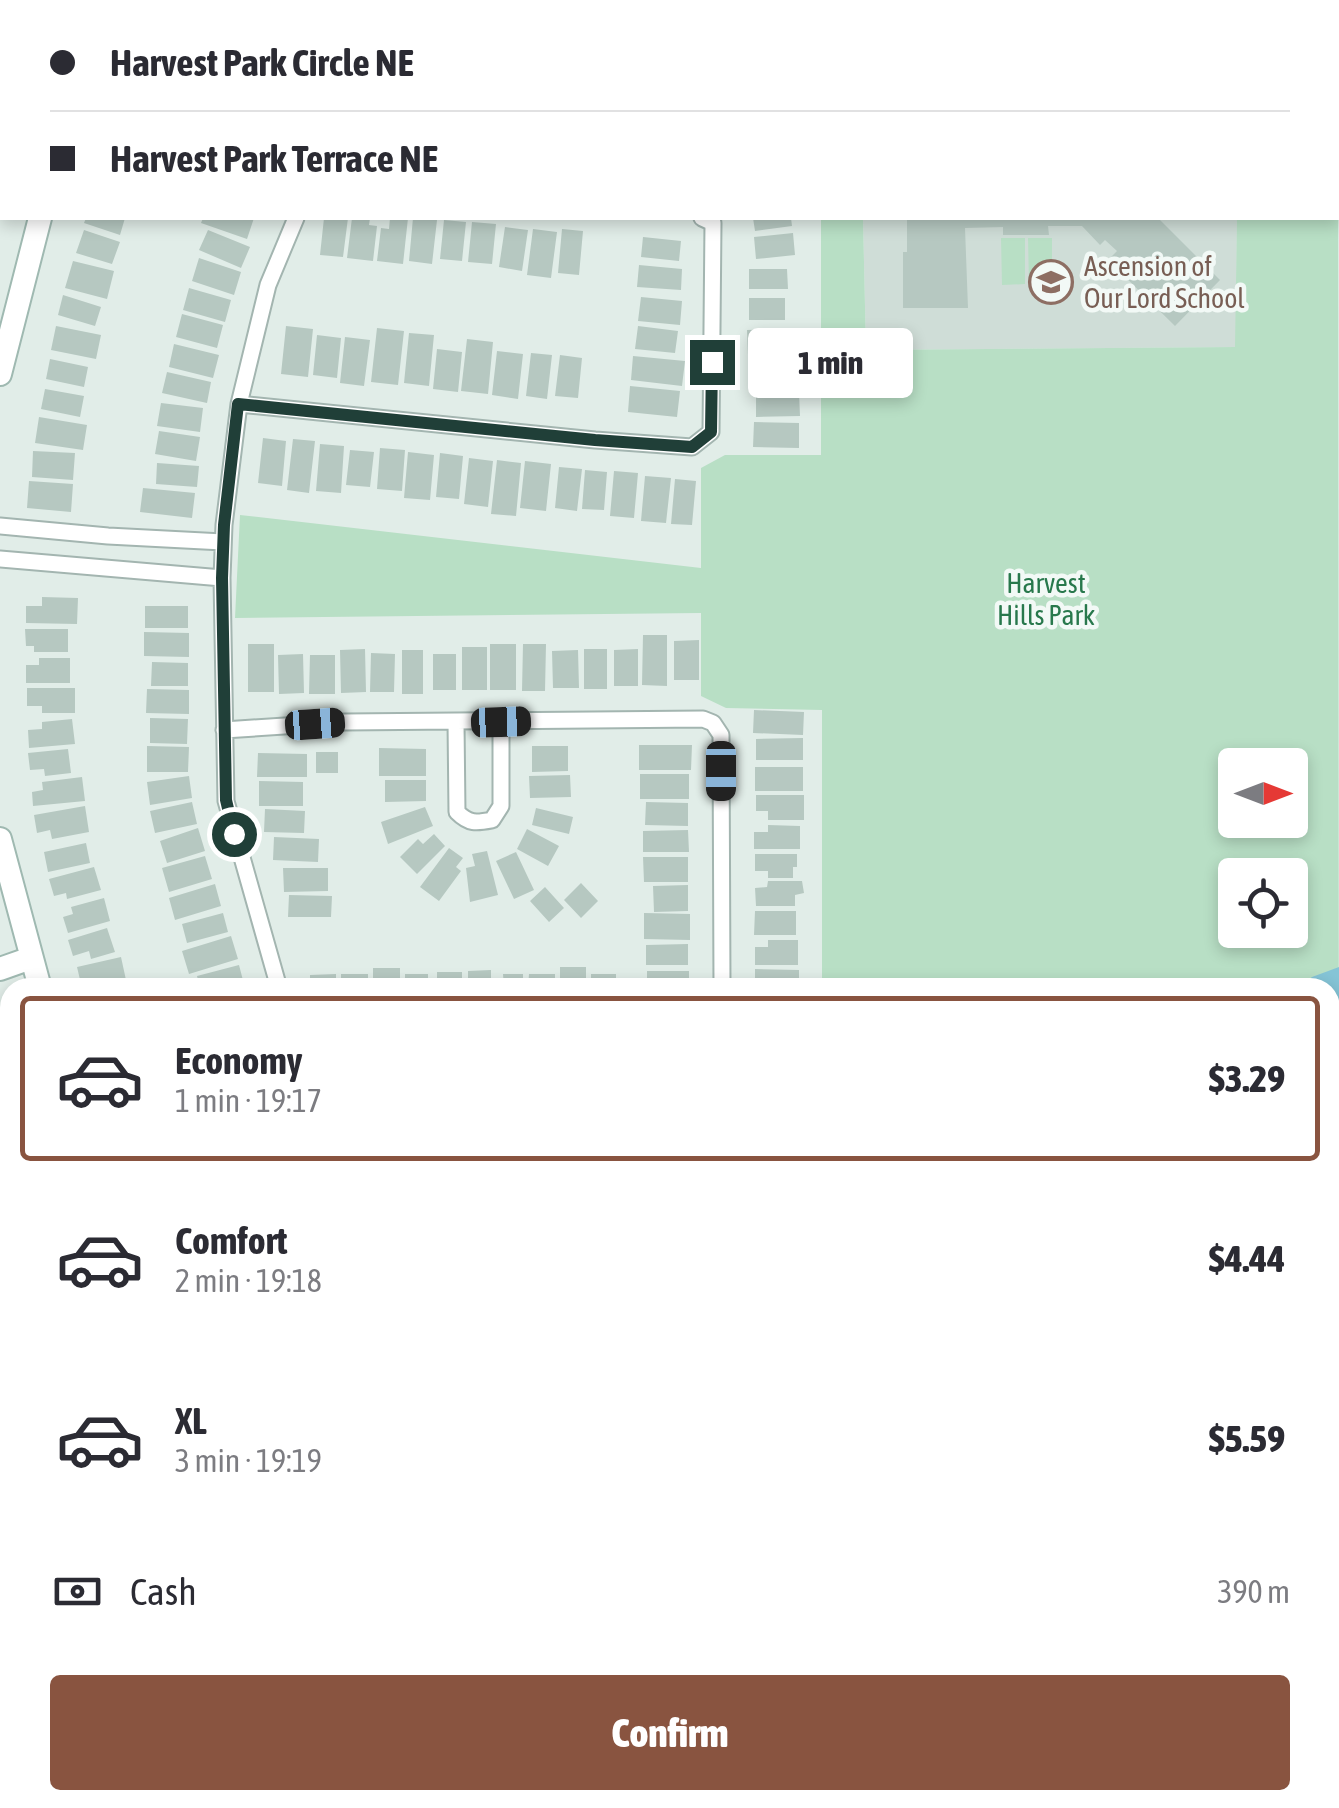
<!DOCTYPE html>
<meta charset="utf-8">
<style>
:root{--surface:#fff;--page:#f7f7f7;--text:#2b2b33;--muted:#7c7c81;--line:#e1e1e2;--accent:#895440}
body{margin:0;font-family:"Asap Condensed",sans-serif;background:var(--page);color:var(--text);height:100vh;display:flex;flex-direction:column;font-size:38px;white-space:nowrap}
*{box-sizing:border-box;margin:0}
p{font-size:32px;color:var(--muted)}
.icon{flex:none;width:55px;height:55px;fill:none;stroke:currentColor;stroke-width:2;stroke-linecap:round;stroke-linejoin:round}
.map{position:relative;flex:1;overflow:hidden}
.side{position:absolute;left:0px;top:978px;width:1340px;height:832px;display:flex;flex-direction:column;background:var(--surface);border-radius:30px 30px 0 0;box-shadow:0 5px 15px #0003}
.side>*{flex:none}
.guide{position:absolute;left:0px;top:0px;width:1340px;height:220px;box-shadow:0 5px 15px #0003;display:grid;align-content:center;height:220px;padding:0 50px;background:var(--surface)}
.needle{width:65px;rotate:90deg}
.fabs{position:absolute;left:1218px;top:748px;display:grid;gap:20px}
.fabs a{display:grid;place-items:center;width:90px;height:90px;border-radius:10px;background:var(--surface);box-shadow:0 5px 15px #0003;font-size:50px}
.end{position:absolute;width:45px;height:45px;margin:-22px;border:12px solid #203f38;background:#fff;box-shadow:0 0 0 5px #fff}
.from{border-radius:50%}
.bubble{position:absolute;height:70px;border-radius:10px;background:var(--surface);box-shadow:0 5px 15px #0003;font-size:32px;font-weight:800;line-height:70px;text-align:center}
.car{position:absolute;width:30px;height:60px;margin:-30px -15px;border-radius:12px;box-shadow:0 0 8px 2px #0007;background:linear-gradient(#222 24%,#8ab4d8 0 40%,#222 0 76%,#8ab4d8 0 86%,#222 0)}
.guide b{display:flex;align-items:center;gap:35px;height:95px;font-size:38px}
.guide b+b{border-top:2px solid var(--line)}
.guide i{width:25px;height:25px;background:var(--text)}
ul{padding:18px 0 0;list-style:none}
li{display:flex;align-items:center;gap:30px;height:165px;margin:0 20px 15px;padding:0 30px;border:5px solid transparent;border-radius:10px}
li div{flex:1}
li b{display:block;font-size:38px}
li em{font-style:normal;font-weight:800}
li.on{border-color:var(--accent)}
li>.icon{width:90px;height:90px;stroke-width:1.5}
.pay{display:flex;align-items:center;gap:25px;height:110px;padding:0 50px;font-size:38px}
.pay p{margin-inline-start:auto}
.primary-button{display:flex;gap:20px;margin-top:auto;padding:20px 50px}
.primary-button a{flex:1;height:115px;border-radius:10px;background:var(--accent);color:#fff;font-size:40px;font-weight:800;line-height:115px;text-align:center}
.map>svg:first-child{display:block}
.built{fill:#cfddd7}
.green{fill:#b8dfc5;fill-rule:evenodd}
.water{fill:#85c4d6}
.building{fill:#b6c8c1}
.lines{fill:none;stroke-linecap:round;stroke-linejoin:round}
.street-casing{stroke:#a3b5b0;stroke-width:19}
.secondary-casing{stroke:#9fb9b1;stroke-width:26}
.street{stroke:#fff;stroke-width:15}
.secondary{stroke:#fff;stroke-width:22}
.route{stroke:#203f38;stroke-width:12}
.labels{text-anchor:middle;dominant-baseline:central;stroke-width:9;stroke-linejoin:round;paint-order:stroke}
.education-label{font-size:28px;fill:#785e54;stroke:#f2f9f6;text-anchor:start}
.park-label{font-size:28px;fill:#28784c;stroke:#f2f9f6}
</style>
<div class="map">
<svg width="1339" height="1808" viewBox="0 0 1339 1808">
<rect width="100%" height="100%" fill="#e1ede8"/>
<path class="built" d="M 863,218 L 1237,218 L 1236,347 L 866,350 Z"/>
<path class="green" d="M 1338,108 L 1339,1414 L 1330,1415 L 1330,988 L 822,987 L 822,710 L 726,708 L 701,696 L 701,613 L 235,618 L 240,515 L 701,568 L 701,468 L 725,455 L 821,455 L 821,218 L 863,218 L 866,350 L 1235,347 L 1237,218 L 1338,218 ZM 1235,765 L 1290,765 L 1290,820 L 1235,820 ZM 1235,875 L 1290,875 L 1290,930 L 1235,930 Z
M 1001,238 L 1025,238 L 1025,284 L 1002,285 Z
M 1028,238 L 1052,238 L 1052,285 L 1029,285 Z"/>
<path class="water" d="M 1339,967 L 1339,1369 L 1330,1371 L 1330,988 L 1299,987 L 1312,977 Z"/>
<path class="building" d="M 86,218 L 125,218 L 120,235 L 84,223 Z
M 203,218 L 254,218 L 247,239 L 201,223 Z
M 324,218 L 348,218 L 343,257 L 320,255 Z
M 352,218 L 370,218 L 369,225 L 377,226 L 373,261 L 347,258 Z
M 390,218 L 408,218 L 403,264 L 377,261 L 381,228 L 389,229 Z
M 413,218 L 437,220 L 432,264 L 409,261 Z
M 753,218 L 791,218 L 792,226 L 755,231 Z
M 907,218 L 1158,218 L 1220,280 L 1175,326 L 1108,260 L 1117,251 L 1105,240 L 1100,245 L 1082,226 L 1048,226 L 1049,235 L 1003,235 L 1003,227 L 965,228 L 968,308 L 903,308 L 903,252 L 907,252 Z
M 444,220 L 466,222 L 462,261 L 440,259 Z
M 472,222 L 496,224 L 492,264 L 468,262 Z
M 505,227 L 528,230 L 522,271 L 499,267 Z
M 533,229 L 557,232 L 551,278 L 527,275 Z
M 562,229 L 583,231 L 579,275 L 558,273 Z
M 84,230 L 120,242 L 112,264 L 76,253 Z
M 208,230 L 250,247 L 241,268 L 199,250 Z
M 793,233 L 795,255 L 756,259 L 754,237 Z
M 643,237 L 681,241 L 679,261 L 641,257 Z
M 199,258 L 241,272 L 234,295 L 192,281 Z
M 73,261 L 114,271 L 107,299 L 65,288 Z
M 639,265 L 682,269 L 681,290 L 637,287 Z
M 749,269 L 787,269 L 788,289 L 749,289 Z
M 189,288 L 231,300 L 225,322 L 183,310 Z
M 63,295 L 101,307 L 95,326 L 58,315 Z
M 641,297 L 682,301 L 680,325 L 638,321 Z
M 749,298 L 785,298 L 785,320 L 749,320 Z
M 182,314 L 223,325 L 217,348 L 176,337 Z
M 56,326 L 101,335 L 96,359 L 51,350 Z
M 286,326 L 313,329 L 308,377 L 281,374 Z
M 638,326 L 678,331 L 675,353 L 635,349 Z
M 377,328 L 404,331 L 398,385 L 371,382 Z
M 803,328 L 804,354 L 748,355 L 747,330 Z
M 409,333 L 434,335 L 429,386 L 404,383 Z
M 317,335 L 341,338 L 337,378 L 313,375 Z
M 345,337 L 370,340 L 364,386 L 340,383 Z
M 467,339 L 493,342 L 488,394 L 461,391 Z
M 174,344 L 219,355 L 213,378 L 169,367 Z
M 437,349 L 462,352 L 458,392 L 433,389 Z
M 497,351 L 523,354 L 518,399 L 492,395 Z
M 531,353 L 552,355 L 547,399 L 526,396 Z
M 560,355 L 582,358 L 578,398 L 555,396 Z
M 633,356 L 685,361 L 682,386 L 631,380 Z
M 50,359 L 88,367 L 84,387 L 46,379 Z
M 749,360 L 792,361 L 791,383 L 748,382 Z
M 167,372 L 211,382 L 207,403 L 162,393 Z
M 630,386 L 680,391 L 677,417 L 628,412 Z
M 45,389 L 84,396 L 80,417 L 41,409 Z
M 799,392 L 800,416 L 756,417 L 756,393 Z
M 161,403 L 203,408 L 200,432 L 157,426 Z
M 39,417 L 87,425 L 83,450 L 35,443 Z
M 754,422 L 799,423 L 799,448 L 753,447 Z
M 159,431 L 200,437 L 196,461 L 155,454 Z
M 263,438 L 286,441 L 282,486 L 258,483 Z
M 293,439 L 315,441 L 309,493 L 287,490 Z
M 320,444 L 344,446 L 341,493 L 316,491 Z
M 380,448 L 405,450 L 402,491 L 377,489 Z
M 350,450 L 374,452 L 370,487 L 346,485 Z
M 33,451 L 75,453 L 73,480 L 32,477 Z
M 408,452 L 434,455 L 430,500 L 404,498 Z
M 440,453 L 463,456 L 459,499 L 436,497 Z
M 469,458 L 493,461 L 488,507 L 464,504 Z
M 497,460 L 521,463 L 516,516 L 491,514 Z
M 525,461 L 551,464 L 546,511 L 520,508 Z
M 157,463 L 199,466 L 197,487 L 156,484 Z
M 559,467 L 582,469 L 577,511 L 555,508 Z
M 585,470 L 607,472 L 604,510 L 582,509 Z
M 614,471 L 638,473 L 634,518 L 610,516 Z
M 645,476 L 671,478 L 666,523 L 641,521 Z
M 675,479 L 696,481 L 692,525 L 671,524 Z
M 29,481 L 73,484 L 71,512 L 27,508 Z
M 143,488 L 195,493 L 192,518 L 140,512 Z
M 42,597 L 78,598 L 77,624 L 26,623 L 26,606 L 42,606 Z
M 145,606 L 188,606 L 188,628 L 145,628 Z
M 25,629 L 68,629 L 68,652 L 34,652 L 34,646 L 26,646 Z
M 144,632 L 189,633 L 189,657 L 144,656 Z
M 643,635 L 667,635 L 667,686 L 642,685 Z
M 699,640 L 699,680 L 674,680 L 674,641 Z
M 248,644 L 274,644 L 274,692 L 248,692 Z
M 490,644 L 516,644 L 516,690 L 490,690 Z
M 523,644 L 546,644 L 545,691 L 522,691 Z
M 462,647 L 487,647 L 487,690 L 462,690 Z
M 365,649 L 366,692 L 341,693 L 340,650 Z
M 584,649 L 607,649 L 607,689 L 584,689 Z
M 638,649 L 638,686 L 614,686 L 614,650 Z
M 402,650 L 423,650 L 423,694 L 402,694 Z
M 578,650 L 579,688 L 553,688 L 552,651 Z
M 371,653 L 395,654 L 394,692 L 370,692 Z
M 303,654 L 304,693 L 279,694 L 278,655 Z
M 433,654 L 456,654 L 456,690 L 433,690 Z
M 310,655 L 335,655 L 335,694 L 309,694 Z
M 39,658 L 70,658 L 70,683 L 26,683 L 26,665 L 39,665 Z
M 152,662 L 188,663 L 188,686 L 151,686 Z
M 27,688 L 75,688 L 75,713 L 42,713 L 42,706 L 27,706 Z
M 147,689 L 189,690 L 189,714 L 146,713 Z
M 754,710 L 804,712 L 803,735 L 753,733 Z
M 150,718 L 188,719 L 187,744 L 150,743 Z
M 72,719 L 75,744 L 29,748 L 28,730 L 42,729 L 42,722 Z
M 803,738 L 803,760 L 756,760 L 756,739 Z
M 639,745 L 692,745 L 691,770 L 639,770 Z
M 147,746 L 189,747 L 188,772 L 147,772 Z
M 532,746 L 568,746 L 568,771 L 532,772 Z
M 379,748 L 426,749 L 426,776 L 379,776 Z
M 68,749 L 71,773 L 45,776 L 44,769 L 30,770 L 28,753 Z
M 316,752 L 338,752 L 338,773 L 316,773 Z
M 258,753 L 307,754 L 307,777 L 257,777 Z
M 755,767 L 803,767 L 803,791 L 755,791 Z
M 640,774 L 689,774 L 689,799 L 640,799 Z
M 570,775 L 571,797 L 530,798 L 529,776 Z
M 189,776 L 192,798 L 150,805 L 147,782 Z
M 82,777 L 85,801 L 33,806 L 32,792 L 43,790 L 42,782 Z
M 385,780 L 426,780 L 426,801 L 385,802 Z
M 259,781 L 303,782 L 303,806 L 259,806 Z
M 756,795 L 804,795 L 804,820 L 768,820 L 768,811 L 756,811 Z
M 192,802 L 197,824 L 155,833 L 150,811 Z
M 646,802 L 688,803 L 688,826 L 645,825 Z
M 85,806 L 89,832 L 52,839 L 50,830 L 37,833 L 34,815 Z
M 425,807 L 433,826 L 388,844 L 381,822 Z
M 536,808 L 573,817 L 569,834 L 532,825 Z
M 265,809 L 305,811 L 304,833 L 264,832 Z
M 768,825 L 800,826 L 800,849 L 754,849 L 754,832 L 768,832 Z
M 198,828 L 205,851 L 167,863 L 160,841 Z
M 527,829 L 559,846 L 548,866 L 517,849 Z
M 688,830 L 689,852 L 643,852 L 643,831 Z
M 434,834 L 445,846 L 417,874 L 400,857 L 418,839 L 423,844 Z
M 274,837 L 319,839 L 318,862 L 273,860 Z
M 86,843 L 90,863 L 48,872 L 44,852 Z
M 449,848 L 463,858 L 456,867 L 461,871 L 439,901 L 420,887 Z
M 487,851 L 498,895 L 470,902 L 466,868 L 475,866 L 472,854 Z
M 516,852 L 534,890 L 514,899 L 496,861 Z
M 755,854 L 797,854 L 797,867 L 793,867 L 793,878 L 768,878 L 768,871 L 755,871 Z
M 205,856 L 212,879 L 169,892 L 162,868 Z
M 643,857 L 688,857 L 688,882 L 644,882 Z
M 94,867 L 101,890 L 67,899 L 66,893 L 54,896 L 49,879 Z
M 283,868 L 328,868 L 328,891 L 284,892 Z
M 768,881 L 802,881 L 804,893 L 795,895 L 795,906 L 756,906 L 755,888 L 767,887 Z
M 581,883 L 598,901 L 581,918 L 564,900 Z
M 215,884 L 221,906 L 175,920 L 169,898 Z
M 688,885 L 688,911 L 654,912 L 653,886 Z
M 545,887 L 564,908 L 549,922 L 530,901 Z
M 289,895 L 332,896 L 331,917 L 288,917 Z
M 104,898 L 110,921 L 68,933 L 63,917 L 73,914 L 71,907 Z
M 755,911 L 796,911 L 796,935 L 754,935 Z
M 223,913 L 228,932 L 187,943 L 182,924 Z
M 644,913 L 690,914 L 690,940 L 644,939 Z
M 107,928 L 115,952 L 91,959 L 89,951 L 73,956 L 68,940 Z
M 231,936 L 238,959 L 189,974 L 182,951 Z
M 768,940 L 798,940 L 798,965 L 755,965 L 755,947 L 768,947 Z
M 688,944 L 688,965 L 646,965 L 646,945 Z
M 121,957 L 126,980 L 82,988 L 77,967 Z
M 239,965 L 245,988 L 200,988 L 197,976 Z
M 560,967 L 586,967 L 586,988 L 560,988 Z
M 373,968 L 400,968 L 400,988 L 373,988 Z
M 755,969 L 799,970 L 799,988 L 755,984 Z
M 491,970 L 491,988 L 468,988 L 468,971 Z
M 647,971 L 689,971 L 689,988 L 647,988 Z
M 437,972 L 462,972 L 462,988 L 437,988 Z
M 336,974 L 336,988 L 310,988 L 310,975 Z
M 341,974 L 368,974 L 368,988 L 341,988 Z
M 405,974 L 428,974 L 428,988 L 405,988 Z
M 503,974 L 523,974 L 523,988 L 504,988 Z
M 529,974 L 555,974 L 555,988 L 528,988 Z
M 591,974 L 616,974 L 616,988 L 591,988 Z
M 8,1027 L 10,1051 L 0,1054 L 0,1029 Z
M 10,1059 L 10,1083 L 0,1085 L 0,1061 Z
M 10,1093 L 10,1114 L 0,1115 L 0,1094 Z
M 0,1127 L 10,1127 L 10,1148 L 0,1148 Z
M 0,1170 L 10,1170 L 10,1204 L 0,1204 Z
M 0,1270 L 10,1270 L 10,1330 L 0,1330 Z
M 0,1335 L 10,1335 L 10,1395 L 0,1395 Z
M 1330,1434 L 1339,1434 L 1339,1480 L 1330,1480 Z
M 10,1453 L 10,1483 L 2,1487 L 0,1457 Z
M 1330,1515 L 1339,1516 L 1339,1592 L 1330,1592 Z
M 1331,1719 L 1339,1720 L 1339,1772 L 1330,1771 Z
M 149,1800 L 185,1800 L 176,1808 L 140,1808 Z
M 232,1800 L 246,1800 L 252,1802 L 250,1808 L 230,1808 Z
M 403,1800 L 424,1800 L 423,1808 L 403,1808 Z
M 497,1800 L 530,1800 L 527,1808 L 517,1808 Z
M 571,1800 L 601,1800 L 595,1808 L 565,1808 Z
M 772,1800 L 809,1800 L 801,1808 L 781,1808 Z
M 923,1800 L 945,1800 L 959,1808 L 918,1808 Z"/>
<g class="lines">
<g class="street-casing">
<path id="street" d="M 1338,42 L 1339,35
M 239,404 L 595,440 L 692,447 L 711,432 L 713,223 L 702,218
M 0,526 L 108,536 L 223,542
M 0,559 L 222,578
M 456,722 L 457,812 C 469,824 476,823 492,820 L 501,806 L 501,722
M 224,730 L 345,722 L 703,719 L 713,723 L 721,735 L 722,988
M 279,988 L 226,801 L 222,578 L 224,525 L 239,404 L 268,285 L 296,218
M 0,1544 L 10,1539
M 1330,1688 L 1339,1688
M 0,1801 L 18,1803 L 26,1808
M 475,1808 L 477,1800
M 1014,1808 L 1017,1800"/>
</g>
<g class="secondary-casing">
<path id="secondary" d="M 1050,0 L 1075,2
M 132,2 L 133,0
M 1338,80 L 1339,80
M 0,374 L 40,218
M 0,839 L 40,988
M 0,969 L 31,958
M 689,1800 L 697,1808"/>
</g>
<use href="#street" class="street"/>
<use href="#secondary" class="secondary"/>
</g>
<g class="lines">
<path class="route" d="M 234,834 L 226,800 L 222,578 L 224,525 L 238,404 L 595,440 L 692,447 L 711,432 L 712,362"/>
</g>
<defs>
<g id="school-ring" transform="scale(2.25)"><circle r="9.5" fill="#f2f9f6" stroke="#8d6e63" stroke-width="1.5"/><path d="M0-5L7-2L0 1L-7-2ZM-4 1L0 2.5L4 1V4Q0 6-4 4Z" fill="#8d6e63"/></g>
</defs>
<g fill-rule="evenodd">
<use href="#school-ring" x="1051" y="282"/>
</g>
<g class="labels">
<g class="education-label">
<text x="1084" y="266">Ascension of<tspan x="1084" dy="32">Our Lord School</tspan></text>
</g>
<g class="park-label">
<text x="1046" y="583">Harvest<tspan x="1046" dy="32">Hills Park</tspan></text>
</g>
</g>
</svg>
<div class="fabs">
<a><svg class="needle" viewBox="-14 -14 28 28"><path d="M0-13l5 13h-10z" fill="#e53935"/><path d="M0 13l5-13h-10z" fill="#7c7c81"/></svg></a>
<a><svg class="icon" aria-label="locate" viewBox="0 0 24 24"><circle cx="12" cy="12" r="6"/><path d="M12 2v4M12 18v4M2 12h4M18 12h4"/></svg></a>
</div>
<i class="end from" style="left:234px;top:834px"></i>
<i class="end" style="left:712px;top:362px"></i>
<div class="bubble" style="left:748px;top:328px;width:165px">1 min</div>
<i class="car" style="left:501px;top:722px;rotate:88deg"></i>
<i class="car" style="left:315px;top:724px;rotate:86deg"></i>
<i class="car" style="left:721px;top:771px;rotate:180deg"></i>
<div class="guide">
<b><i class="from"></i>Harvest Park Circle NE</b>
<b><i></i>Harvest Park Terrace NE</b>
</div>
<section class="side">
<ul>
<li class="on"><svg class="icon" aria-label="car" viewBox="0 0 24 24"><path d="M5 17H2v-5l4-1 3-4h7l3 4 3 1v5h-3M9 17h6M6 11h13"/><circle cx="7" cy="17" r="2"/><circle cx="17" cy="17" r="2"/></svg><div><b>Economy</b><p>1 min · 19:17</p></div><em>$3.29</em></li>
<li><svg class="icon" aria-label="car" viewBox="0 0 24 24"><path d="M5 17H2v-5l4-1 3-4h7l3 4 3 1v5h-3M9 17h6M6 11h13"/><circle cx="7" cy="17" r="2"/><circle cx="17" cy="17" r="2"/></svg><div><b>Comfort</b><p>2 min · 19:18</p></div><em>$4.44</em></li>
<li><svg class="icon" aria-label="car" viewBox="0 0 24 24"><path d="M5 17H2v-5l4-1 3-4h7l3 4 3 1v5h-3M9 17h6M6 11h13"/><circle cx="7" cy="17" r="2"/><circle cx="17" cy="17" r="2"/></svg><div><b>XL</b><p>3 min · 19:19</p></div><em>$5.59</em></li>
</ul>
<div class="pay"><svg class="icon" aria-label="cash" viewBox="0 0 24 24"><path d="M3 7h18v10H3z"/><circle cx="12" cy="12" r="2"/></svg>Cash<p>390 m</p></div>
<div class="primary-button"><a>Confirm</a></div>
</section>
</div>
